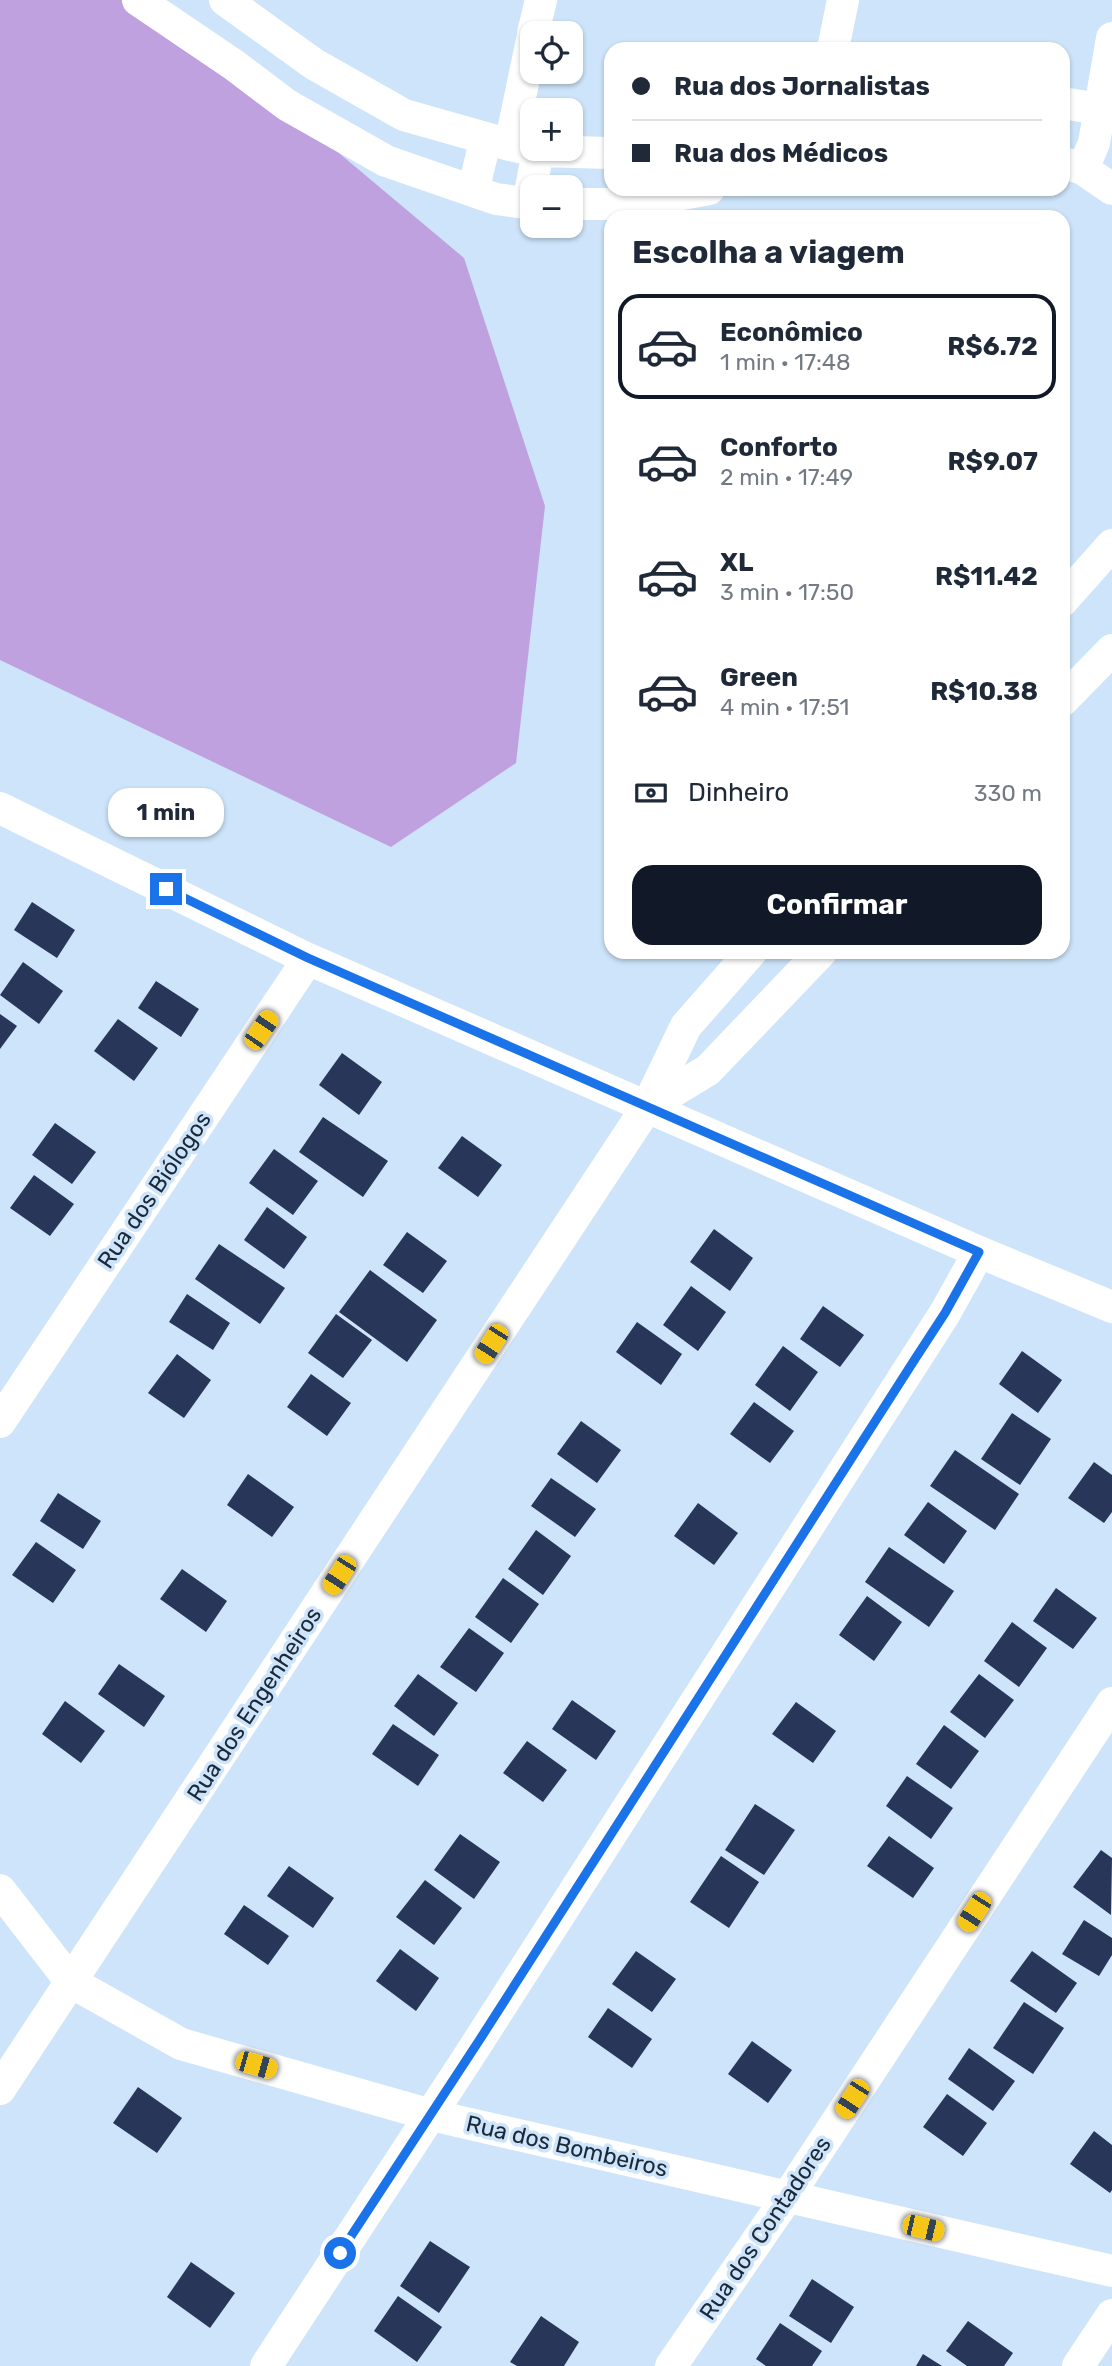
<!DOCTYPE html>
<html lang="pt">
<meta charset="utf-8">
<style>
:root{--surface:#fff;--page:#f2f2f3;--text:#1f2937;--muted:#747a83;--line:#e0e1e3;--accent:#111827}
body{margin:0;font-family:Rubik,sans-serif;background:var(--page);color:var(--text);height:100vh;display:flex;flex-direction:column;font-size:26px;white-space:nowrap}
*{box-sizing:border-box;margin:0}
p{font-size:23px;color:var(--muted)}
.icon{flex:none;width:38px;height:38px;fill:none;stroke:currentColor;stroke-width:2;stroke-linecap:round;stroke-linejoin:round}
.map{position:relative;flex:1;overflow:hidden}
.drawer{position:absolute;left:604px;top:210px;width:466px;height:749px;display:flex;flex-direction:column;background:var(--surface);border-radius:21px;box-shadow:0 2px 5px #0004}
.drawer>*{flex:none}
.banner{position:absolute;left:604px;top:42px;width:466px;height:154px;border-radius:21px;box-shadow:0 2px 5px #0004;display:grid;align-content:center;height:154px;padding:0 28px;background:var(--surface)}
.controls{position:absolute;left:520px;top:21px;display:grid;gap:14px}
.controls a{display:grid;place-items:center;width:63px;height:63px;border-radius:14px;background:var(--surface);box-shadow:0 2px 5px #0004;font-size:35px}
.end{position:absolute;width:32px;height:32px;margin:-16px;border:9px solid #1a73e8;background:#fff;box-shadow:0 0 0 4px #fff}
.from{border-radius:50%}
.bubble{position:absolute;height:49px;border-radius:21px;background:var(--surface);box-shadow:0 2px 5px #0004;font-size:23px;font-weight:700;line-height:49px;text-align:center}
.car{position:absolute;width:21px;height:42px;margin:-21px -10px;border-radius:9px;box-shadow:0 0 5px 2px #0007;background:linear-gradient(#f5c518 24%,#345 0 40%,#f5c518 0 76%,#345 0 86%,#f5c518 0)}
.banner b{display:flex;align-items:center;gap:24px;height:66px;font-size:26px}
.banner b+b{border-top:2px solid var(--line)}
.banner i{width:18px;height:18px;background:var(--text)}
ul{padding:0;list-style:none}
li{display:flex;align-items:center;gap:21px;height:105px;margin:0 14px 10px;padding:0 14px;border:4px solid transparent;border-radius:21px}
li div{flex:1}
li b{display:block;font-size:26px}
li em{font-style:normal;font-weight:700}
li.selected{border-color:var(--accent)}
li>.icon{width:63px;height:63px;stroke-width:1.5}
h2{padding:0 28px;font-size:32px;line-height:84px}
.pay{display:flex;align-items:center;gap:18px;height:77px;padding:0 28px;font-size:26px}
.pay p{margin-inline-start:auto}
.cta{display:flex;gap:14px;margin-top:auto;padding:14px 28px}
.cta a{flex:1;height:80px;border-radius:21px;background:var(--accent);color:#fff;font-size:28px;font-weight:700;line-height:80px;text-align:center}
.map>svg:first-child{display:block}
.green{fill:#c0a1e0}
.building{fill:#283659}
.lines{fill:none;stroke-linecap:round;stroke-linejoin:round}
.street{stroke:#fff;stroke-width:32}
.route{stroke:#1a73e8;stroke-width:9}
.labels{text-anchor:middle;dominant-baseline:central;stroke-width:7;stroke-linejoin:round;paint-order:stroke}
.street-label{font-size:23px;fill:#1a2937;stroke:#cde4fa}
</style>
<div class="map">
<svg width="1112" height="2366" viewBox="0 0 1112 2366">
<rect width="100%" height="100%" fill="#cde4fa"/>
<path class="green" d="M 0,0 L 128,0 L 302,122 L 464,258 L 545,506 L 516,763 L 391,847 L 0,660 Z"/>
<path class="building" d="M 32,902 L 75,930 L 57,958 L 14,930 Z
M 23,962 L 63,991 L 39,1024 L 0,995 Z
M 156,981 L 199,1009 L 181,1037 L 138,1008 Z
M 0,1014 L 17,1026 L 0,1049 Z
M 118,1019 L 158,1048 L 134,1081 L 94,1051 Z
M 342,1053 L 382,1082 L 359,1115 L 319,1085 Z
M 323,1117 L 388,1161 L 363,1197 L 299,1152 Z
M 55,1123 L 96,1152 L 72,1184 L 32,1155 Z
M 462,1136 L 502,1165 L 478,1197 L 438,1168 Z
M 274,1149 L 318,1181 L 293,1215 L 249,1183 Z
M 34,1175 L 74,1204 L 50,1236 L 10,1208 Z
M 267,1207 L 307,1237 L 284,1269 L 244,1240 Z
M 714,1229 L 753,1258 L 730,1291 L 690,1262 Z
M 407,1232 L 447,1261 L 423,1293 L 383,1265 Z
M 219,1244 L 285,1288 L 260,1324 L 195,1279 Z
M 370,1270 L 437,1320 L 407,1362 L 339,1312 Z
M 691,1286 L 726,1312 L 698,1351 L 663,1325 Z
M 187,1294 L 230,1323 L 213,1350 L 169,1322 Z
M 823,1306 L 864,1335 L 840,1367 L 800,1339 Z
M 336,1314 L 372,1340 L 343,1378 L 308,1353 Z
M 637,1322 L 682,1354 L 661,1385 L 616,1352 Z
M 783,1346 L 818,1372 L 790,1411 L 755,1385 Z
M 1022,1351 L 1062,1380 L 1038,1413 L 999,1384 Z
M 177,1354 L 211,1380 L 184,1418 L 148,1393 Z
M 311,1374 L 351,1403 L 327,1436 L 287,1407 Z
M 754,1402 L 794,1431 L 770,1463 L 730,1434 Z
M 1012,1413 L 1051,1439 L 1020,1485 L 981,1459 Z
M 581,1421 L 621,1450 L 597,1483 L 557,1454 Z
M 955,1450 L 1019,1494 L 995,1530 L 930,1486 Z
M 1094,1462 L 1112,1475 L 1112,1512 L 1104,1523 L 1068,1498 Z
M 248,1474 L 294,1507 L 272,1537 L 227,1505 Z
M 551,1478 L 596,1509 L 575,1537 L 531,1506 Z
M 58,1493 L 101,1521 L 83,1549 L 40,1521 Z
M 928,1502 L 967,1531 L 944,1564 L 904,1535 Z
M 698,1503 L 738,1533 L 714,1565 L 674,1536 Z
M 536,1530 L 571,1556 L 543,1595 L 508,1569 Z
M 36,1542 L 76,1570 L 53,1603 L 12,1575 Z
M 889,1547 L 954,1591 L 929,1627 L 865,1582 Z
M 182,1569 L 227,1601 L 206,1632 L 160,1599 Z
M 503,1578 L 539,1604 L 511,1643 L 475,1617 Z
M 1056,1588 L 1097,1618 L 1073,1649 L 1033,1621 Z
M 867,1596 L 902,1622 L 874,1661 L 839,1635 Z
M 1012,1622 L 1047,1648 L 1019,1687 L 984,1661 Z
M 469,1628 L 504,1653 L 476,1692 L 440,1667 Z
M 119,1664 L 165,1696 L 144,1727 L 98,1694 Z
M 418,1674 L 458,1703 L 434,1736 L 394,1706 Z
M 979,1674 L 1014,1700 L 985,1738 L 950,1712 Z
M 572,1700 L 616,1731 L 596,1760 L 552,1729 Z
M 65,1701 L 105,1731 L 81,1763 L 42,1734 Z
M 796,1702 L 836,1731 L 813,1763 L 772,1734 Z
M 393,1724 L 439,1755 L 418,1786 L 372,1754 Z
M 944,1725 L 979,1751 L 951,1789 L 916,1764 Z
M 527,1741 L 567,1770 L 543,1802 L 503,1773 Z
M 907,1776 L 953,1808 L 931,1839 L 886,1806 Z
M 755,1804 L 795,1830 L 764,1875 L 725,1850 Z
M 460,1834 L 500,1862 L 474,1899 L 434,1870 Z
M 889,1836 L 934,1868 L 913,1898 L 867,1866 Z
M 1101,1850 L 1112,1858 L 1111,1915 L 1073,1887 Z
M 721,1856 L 759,1882 L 729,1928 L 690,1902 Z
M 289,1866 L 334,1898 L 313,1928 L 267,1896 Z
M 425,1880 L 462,1908 L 434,1945 L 396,1917 Z
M 244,1905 L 289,1936 L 268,1965 L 224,1934 Z
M 1084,1920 L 1112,1938 L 1112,1955 L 1099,1976 L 1062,1954 Z
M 400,1949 L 439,1978 L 416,2011 L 376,1981 Z
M 636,1951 L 676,1979 L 652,2012 L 612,1984 Z
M 1032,1951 L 1077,1983 L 1056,2013 L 1010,1981 Z
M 1024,2002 L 1064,2028 L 1033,2074 L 993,2048 Z
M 608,2008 L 652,2039 L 632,2068 L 588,2037 Z
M 752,2041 L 792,2070 L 768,2103 L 728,2074 Z
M 969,2048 L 1015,2081 L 993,2111 L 948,2079 Z
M 138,2087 L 182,2118 L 157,2153 L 113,2123 Z
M 947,2094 L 987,2123 L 963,2156 L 923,2127 Z
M 1094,2131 L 1112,2145 L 1112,2190 L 1110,2193 L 1070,2164 Z
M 430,2241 L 470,2267 L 439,2313 L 400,2286 Z
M 191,2262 L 235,2293 L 210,2328 L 167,2297 Z
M 812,2279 L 854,2307 L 831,2343 L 789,2316 Z
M 398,2296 L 442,2327 L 417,2362 L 374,2331 Z
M 541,2316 L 579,2342 L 564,2366 L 517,2366 L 510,2362 Z
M 968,2321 L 1013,2353 L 1004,2366 L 967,2366 L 946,2351 Z
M 780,2323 L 822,2351 L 812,2366 L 766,2366 L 756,2359 Z
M 923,2354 L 942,2366 L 916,2366 Z"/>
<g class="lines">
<path class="street" d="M 138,0 L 234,65 L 287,105 L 386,161 L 496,199 L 532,204
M 225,0 L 314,64 L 404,115 L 510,145 L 538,151 L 611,153
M 533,33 L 541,0
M 833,49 L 843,0
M 1062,103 L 1112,111
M 510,145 L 532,40
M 1064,163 L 1083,169 L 1112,189
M 1083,169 L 1094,143 L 1112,38
M 473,191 L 486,138
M 528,204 L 538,151
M 570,204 L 629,204 L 709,189
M 1062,601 L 1112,545
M 1062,701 L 1112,650
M 0,808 L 308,959 L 979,1252 L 1112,1307
M 647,1107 L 708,1070 L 821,952
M 0,1422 L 308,959
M 0,1890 L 71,1982 L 181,2044 L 431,2115 L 1112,2271
M 0,2089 L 647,1107 L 686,1026 L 751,952
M 266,2366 L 469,2056 L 945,1313 L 979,1252
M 671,2366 L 788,2196 L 1112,1703
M 1078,2366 L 1112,2315"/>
</g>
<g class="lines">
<path class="route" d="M 166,889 L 308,958 L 979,1252 L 945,1313 L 915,1359 L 484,2033 L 340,2253"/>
</g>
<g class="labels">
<g class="street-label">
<text transform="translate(154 1190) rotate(-56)">Rua dos Biólogos</text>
<text transform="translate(254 1704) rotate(-57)">Rua dos Engenheiros</text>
<text transform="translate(567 2146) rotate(13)">Rua dos Bombeiros</text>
<text transform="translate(765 2228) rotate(-56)">Rua dos Contadores</text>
</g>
</g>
</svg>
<div class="controls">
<a><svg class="icon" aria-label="locate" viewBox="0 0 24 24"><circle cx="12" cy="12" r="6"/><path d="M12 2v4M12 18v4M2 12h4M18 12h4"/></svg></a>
<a>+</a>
<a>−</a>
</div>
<i class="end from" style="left:340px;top:2253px"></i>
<i class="end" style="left:166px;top:889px"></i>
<div class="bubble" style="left:108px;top:788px;width:116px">1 min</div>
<i class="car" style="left:261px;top:1030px;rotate:34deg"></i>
<i class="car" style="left:491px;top:1344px;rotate:213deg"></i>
<i class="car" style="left:339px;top:1575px;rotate:213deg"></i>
<i class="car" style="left:974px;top:1912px;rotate:213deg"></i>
<i class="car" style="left:256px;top:2065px;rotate:106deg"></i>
<i class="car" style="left:852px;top:2099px;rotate:213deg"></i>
<i class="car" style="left:923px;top:2228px;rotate:103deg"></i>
<div class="banner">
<b><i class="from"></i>Rua dos Jornalistas</b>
<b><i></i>Rua dos Médicos</b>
</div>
<section class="drawer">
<h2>Escolha a viagem</h2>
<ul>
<li class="selected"><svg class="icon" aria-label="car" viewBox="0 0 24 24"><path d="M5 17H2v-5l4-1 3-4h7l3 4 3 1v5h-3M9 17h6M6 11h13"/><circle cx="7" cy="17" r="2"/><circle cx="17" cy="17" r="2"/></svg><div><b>Econômico</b><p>1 min · 17:48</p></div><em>R$6.72</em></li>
<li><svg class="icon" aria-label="car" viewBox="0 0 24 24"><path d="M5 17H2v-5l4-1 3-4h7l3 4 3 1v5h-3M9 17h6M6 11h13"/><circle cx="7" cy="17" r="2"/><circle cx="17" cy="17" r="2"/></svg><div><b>Conforto</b><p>2 min · 17:49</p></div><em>R$9.07</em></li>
<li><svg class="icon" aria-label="car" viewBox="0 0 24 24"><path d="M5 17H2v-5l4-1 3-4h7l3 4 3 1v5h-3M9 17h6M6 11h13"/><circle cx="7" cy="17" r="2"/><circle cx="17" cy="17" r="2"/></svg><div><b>XL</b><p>3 min · 17:50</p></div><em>R$11.42</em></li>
<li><svg class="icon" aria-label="car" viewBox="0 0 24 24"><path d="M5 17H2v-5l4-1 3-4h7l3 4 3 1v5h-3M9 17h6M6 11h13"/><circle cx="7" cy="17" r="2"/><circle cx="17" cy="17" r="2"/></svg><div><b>Green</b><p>4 min · 17:51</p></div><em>R$10.38</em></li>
</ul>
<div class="pay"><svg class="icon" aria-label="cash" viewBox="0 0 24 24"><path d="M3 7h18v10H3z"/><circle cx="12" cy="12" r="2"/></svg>Dinheiro<p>330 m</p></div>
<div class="cta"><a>Confirmar</a></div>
</section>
</div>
